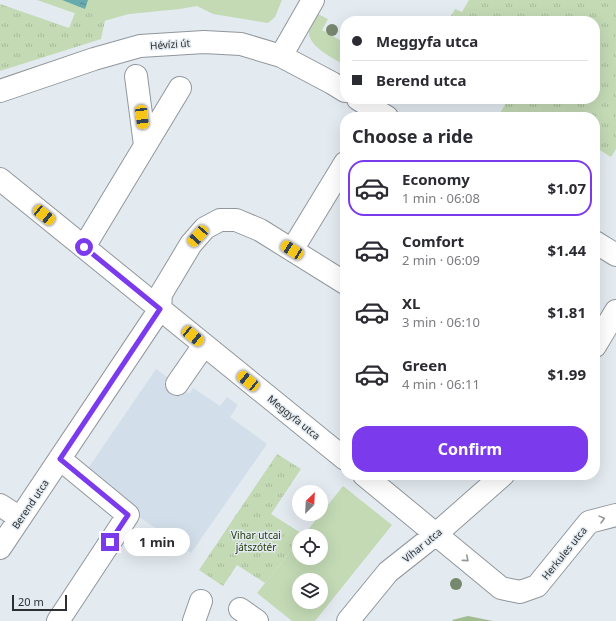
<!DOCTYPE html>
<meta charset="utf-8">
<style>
:root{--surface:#fff;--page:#f7f7f7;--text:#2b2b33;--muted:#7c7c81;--line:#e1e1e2;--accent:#7c3aed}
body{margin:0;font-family:"Noto Sans",sans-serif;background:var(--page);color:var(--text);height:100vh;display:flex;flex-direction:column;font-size:15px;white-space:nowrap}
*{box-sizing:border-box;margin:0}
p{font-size:13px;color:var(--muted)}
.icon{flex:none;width:22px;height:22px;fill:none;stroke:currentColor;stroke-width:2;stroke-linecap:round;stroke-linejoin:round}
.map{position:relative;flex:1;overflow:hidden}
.details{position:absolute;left:340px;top:112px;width:260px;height:368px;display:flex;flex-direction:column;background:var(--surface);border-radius:16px;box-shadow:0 4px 16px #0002}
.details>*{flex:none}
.banner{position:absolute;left:340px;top:16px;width:260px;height:88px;border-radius:16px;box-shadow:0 4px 16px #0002;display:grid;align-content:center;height:88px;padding:0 12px;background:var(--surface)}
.needle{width:26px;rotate:24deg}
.controls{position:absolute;left:292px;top:485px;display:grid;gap:8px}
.controls a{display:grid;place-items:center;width:36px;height:36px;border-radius:50%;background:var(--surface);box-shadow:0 4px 16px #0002;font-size:20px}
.scale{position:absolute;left:12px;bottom:10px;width:55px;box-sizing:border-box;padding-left:4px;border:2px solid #2d3032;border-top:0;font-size:11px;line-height:14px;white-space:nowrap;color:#2d3032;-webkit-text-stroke:3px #e3eaf0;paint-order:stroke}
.end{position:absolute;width:18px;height:18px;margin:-9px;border:5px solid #7c3aed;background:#fff;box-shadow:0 0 0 2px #fff}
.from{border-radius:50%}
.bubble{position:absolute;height:28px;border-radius:14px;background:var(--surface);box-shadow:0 4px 16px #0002;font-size:13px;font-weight:700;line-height:28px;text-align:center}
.car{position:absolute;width:12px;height:24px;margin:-12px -6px;border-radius:5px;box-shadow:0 0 3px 1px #0007;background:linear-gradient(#f5c518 24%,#345 0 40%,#f5c518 0 76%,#345 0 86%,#f5c518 0)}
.banner b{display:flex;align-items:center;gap:14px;height:38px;font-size:15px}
.banner b+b{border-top:1px solid var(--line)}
.banner i{width:10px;height:10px;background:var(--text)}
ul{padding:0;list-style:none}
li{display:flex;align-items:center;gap:12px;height:56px;margin:0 8px 6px;padding:0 4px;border:2px solid transparent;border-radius:16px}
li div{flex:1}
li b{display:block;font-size:15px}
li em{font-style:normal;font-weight:700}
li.on{border-color:var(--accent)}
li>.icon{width:36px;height:36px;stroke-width:1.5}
h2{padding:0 12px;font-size:18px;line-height:48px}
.button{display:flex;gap:8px;margin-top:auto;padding:8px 12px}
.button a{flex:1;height:46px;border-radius:16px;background:var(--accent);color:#fff;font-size:16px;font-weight:700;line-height:46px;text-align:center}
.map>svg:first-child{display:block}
.built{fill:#d2dee9}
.grass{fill:#c3dab5;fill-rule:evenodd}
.forest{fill:url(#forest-firs)}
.park{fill:url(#park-tufts)}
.water{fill:url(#water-ripples)}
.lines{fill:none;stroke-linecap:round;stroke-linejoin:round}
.minor-casing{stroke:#91979c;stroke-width:24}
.minor{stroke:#fff;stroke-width:22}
.tree{fill:#77886f}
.oneway{stroke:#969898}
.route{stroke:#7c3aed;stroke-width:5}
.labels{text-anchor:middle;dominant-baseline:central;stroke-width:3;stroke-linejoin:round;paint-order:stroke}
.street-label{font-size:10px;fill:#2d3032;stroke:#e3eaf0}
.park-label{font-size:10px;fill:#1e3806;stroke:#e3eaf0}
</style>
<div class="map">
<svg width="616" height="621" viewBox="0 0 616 621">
<defs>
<pattern id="forest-firs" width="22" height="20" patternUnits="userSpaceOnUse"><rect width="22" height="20" fill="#a1bc8f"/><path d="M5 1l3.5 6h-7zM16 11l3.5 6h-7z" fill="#849975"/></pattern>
<pattern id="park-tufts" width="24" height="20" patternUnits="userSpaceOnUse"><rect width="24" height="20" fill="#c3dab5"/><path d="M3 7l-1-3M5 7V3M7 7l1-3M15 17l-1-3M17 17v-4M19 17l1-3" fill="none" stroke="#a8bb9c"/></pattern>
<pattern id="water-ripples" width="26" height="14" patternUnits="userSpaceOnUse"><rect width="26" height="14" fill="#66aaad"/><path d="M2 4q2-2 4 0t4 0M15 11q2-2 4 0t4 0" fill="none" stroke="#548b8d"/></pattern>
</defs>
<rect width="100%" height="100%" fill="#e3eaf0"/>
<path class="built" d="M 156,369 L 189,394 L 193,388 L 220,406 L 227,397 L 238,405 L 230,417 L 267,444 L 191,553 L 135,514 L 85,473 Z"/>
<path class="grass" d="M 37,0 L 282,0 L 275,17 L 268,23 L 213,14 L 197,6 L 180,9 L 129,14 L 100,22 Z
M 318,14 L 328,19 L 322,30 L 345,43 L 345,65 C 334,59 307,46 309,31 C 310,25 315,19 318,14 Z
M 343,486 L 392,525 L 315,621 L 292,621 L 257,593 L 299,541 L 299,558 L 321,558 L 321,536 L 303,536 ZM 299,580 L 321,580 L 321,602 L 299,602 Z"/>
<path class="forest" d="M 468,616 L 493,621 L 453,621 L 452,620 Z"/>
<path class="park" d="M 469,0 L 616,0 L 616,149 L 611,157 L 595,147 L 595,117 L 544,117 L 536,112 L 533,117 L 498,117 L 508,99 L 595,99 L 595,21 L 448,21 L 455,9 L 462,12 Z
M 79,3 L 107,11 L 101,39 L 0,71 L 0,4 L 69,28 Z
M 277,454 L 301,469 L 271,514 L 304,535 L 303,536 L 299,536 L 299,541 L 265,583 L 237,565 L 223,586 L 199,570 Z"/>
<path class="water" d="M 62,0 L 88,0 L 85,9 Z"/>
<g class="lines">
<g class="minor-casing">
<path id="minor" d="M 281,56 L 313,0
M 136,76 L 145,145
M 0,91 L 94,59 L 140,46 L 204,42 L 241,44 L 281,56 L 332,83 L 345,91
M 358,99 L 387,117
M 0,179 L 345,459
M 595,242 L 616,255
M 84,247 L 180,88
M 292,250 L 345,163
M 595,346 L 616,311
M 177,384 L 204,345
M 364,475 L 501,588 L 520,592 L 537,586 L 589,522 L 616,515
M 0,505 L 20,518
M 0,548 L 160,309 L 161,294 L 191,244 L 205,228 L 220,220 L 236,220 L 260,230 L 345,283
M 240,609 L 257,621
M 58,621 L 128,515 L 60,459
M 194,621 L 201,601
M 348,621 L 388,572 L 436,534 L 503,475"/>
</g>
<use href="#minor" class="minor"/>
</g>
<g class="tree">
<circle cx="332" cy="30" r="6"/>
<circle cx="456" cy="584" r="6"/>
</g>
<defs><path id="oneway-chevron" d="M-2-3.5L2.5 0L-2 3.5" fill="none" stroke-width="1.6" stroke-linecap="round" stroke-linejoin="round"/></defs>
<g class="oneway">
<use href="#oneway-chevron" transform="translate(602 519) rotate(-15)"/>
<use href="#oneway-chevron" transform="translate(466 559) rotate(40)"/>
</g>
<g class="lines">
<path class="route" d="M 84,247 L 160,309 L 60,459 L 128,515 L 110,542"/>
</g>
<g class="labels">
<g class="street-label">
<text transform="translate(170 44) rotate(-4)">Hévízi út</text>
<text transform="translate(294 417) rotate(39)">Meggyfa utca</text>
<text transform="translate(30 504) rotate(-56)">Berend utca</text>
<text transform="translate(422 545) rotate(-39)">Vihar utca</text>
<text transform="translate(564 553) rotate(-51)">Herkules utca</text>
</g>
<g class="park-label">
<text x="256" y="535">Vihar utcai<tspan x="256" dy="12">játszótér</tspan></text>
</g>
</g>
</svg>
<div class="controls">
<a><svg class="needle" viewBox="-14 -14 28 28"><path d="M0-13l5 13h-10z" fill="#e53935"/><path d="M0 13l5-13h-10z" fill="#7c7c81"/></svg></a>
<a><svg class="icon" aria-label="locate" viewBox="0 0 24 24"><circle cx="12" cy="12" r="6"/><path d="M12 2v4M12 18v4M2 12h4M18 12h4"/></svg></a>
<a><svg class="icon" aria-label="layers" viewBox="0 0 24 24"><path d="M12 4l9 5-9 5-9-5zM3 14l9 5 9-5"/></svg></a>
</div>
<div class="scale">20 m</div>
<i class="end from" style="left:84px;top:247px"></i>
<i class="end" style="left:110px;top:542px"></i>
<div class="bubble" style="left:124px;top:528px;width:66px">1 min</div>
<i class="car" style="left:142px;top:117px;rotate:173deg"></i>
<i class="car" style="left:44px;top:215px;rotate:129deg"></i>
<i class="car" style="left:198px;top:236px;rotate:222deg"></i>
<i class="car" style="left:292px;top:250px;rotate:302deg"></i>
<i class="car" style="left:193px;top:336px;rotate:129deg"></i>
<i class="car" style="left:248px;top:381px;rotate:309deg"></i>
<div class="banner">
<b><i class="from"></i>Meggyfa utca</b>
<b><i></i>Berend utca</b>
</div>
<section class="details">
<h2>Choose a ride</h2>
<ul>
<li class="on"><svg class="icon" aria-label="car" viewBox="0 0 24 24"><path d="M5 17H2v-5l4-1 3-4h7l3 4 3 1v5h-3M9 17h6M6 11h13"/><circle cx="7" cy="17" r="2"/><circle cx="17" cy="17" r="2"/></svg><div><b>Economy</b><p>1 min · 06:08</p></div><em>$1.07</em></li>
<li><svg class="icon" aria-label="car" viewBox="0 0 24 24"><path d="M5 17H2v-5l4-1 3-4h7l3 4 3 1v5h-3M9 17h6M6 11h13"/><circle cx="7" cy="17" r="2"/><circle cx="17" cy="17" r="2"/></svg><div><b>Comfort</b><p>2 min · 06:09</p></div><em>$1.44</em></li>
<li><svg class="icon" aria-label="car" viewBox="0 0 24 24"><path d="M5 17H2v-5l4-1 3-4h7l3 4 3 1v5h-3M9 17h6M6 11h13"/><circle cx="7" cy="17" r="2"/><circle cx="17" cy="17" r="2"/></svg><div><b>XL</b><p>3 min · 06:10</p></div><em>$1.81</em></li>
<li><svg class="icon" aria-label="car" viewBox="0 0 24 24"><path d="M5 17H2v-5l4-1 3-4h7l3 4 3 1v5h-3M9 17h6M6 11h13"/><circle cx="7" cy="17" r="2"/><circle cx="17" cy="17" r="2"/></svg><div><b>Green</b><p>4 min · 06:11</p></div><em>$1.99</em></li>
</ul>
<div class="button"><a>Confirm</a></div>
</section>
</div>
